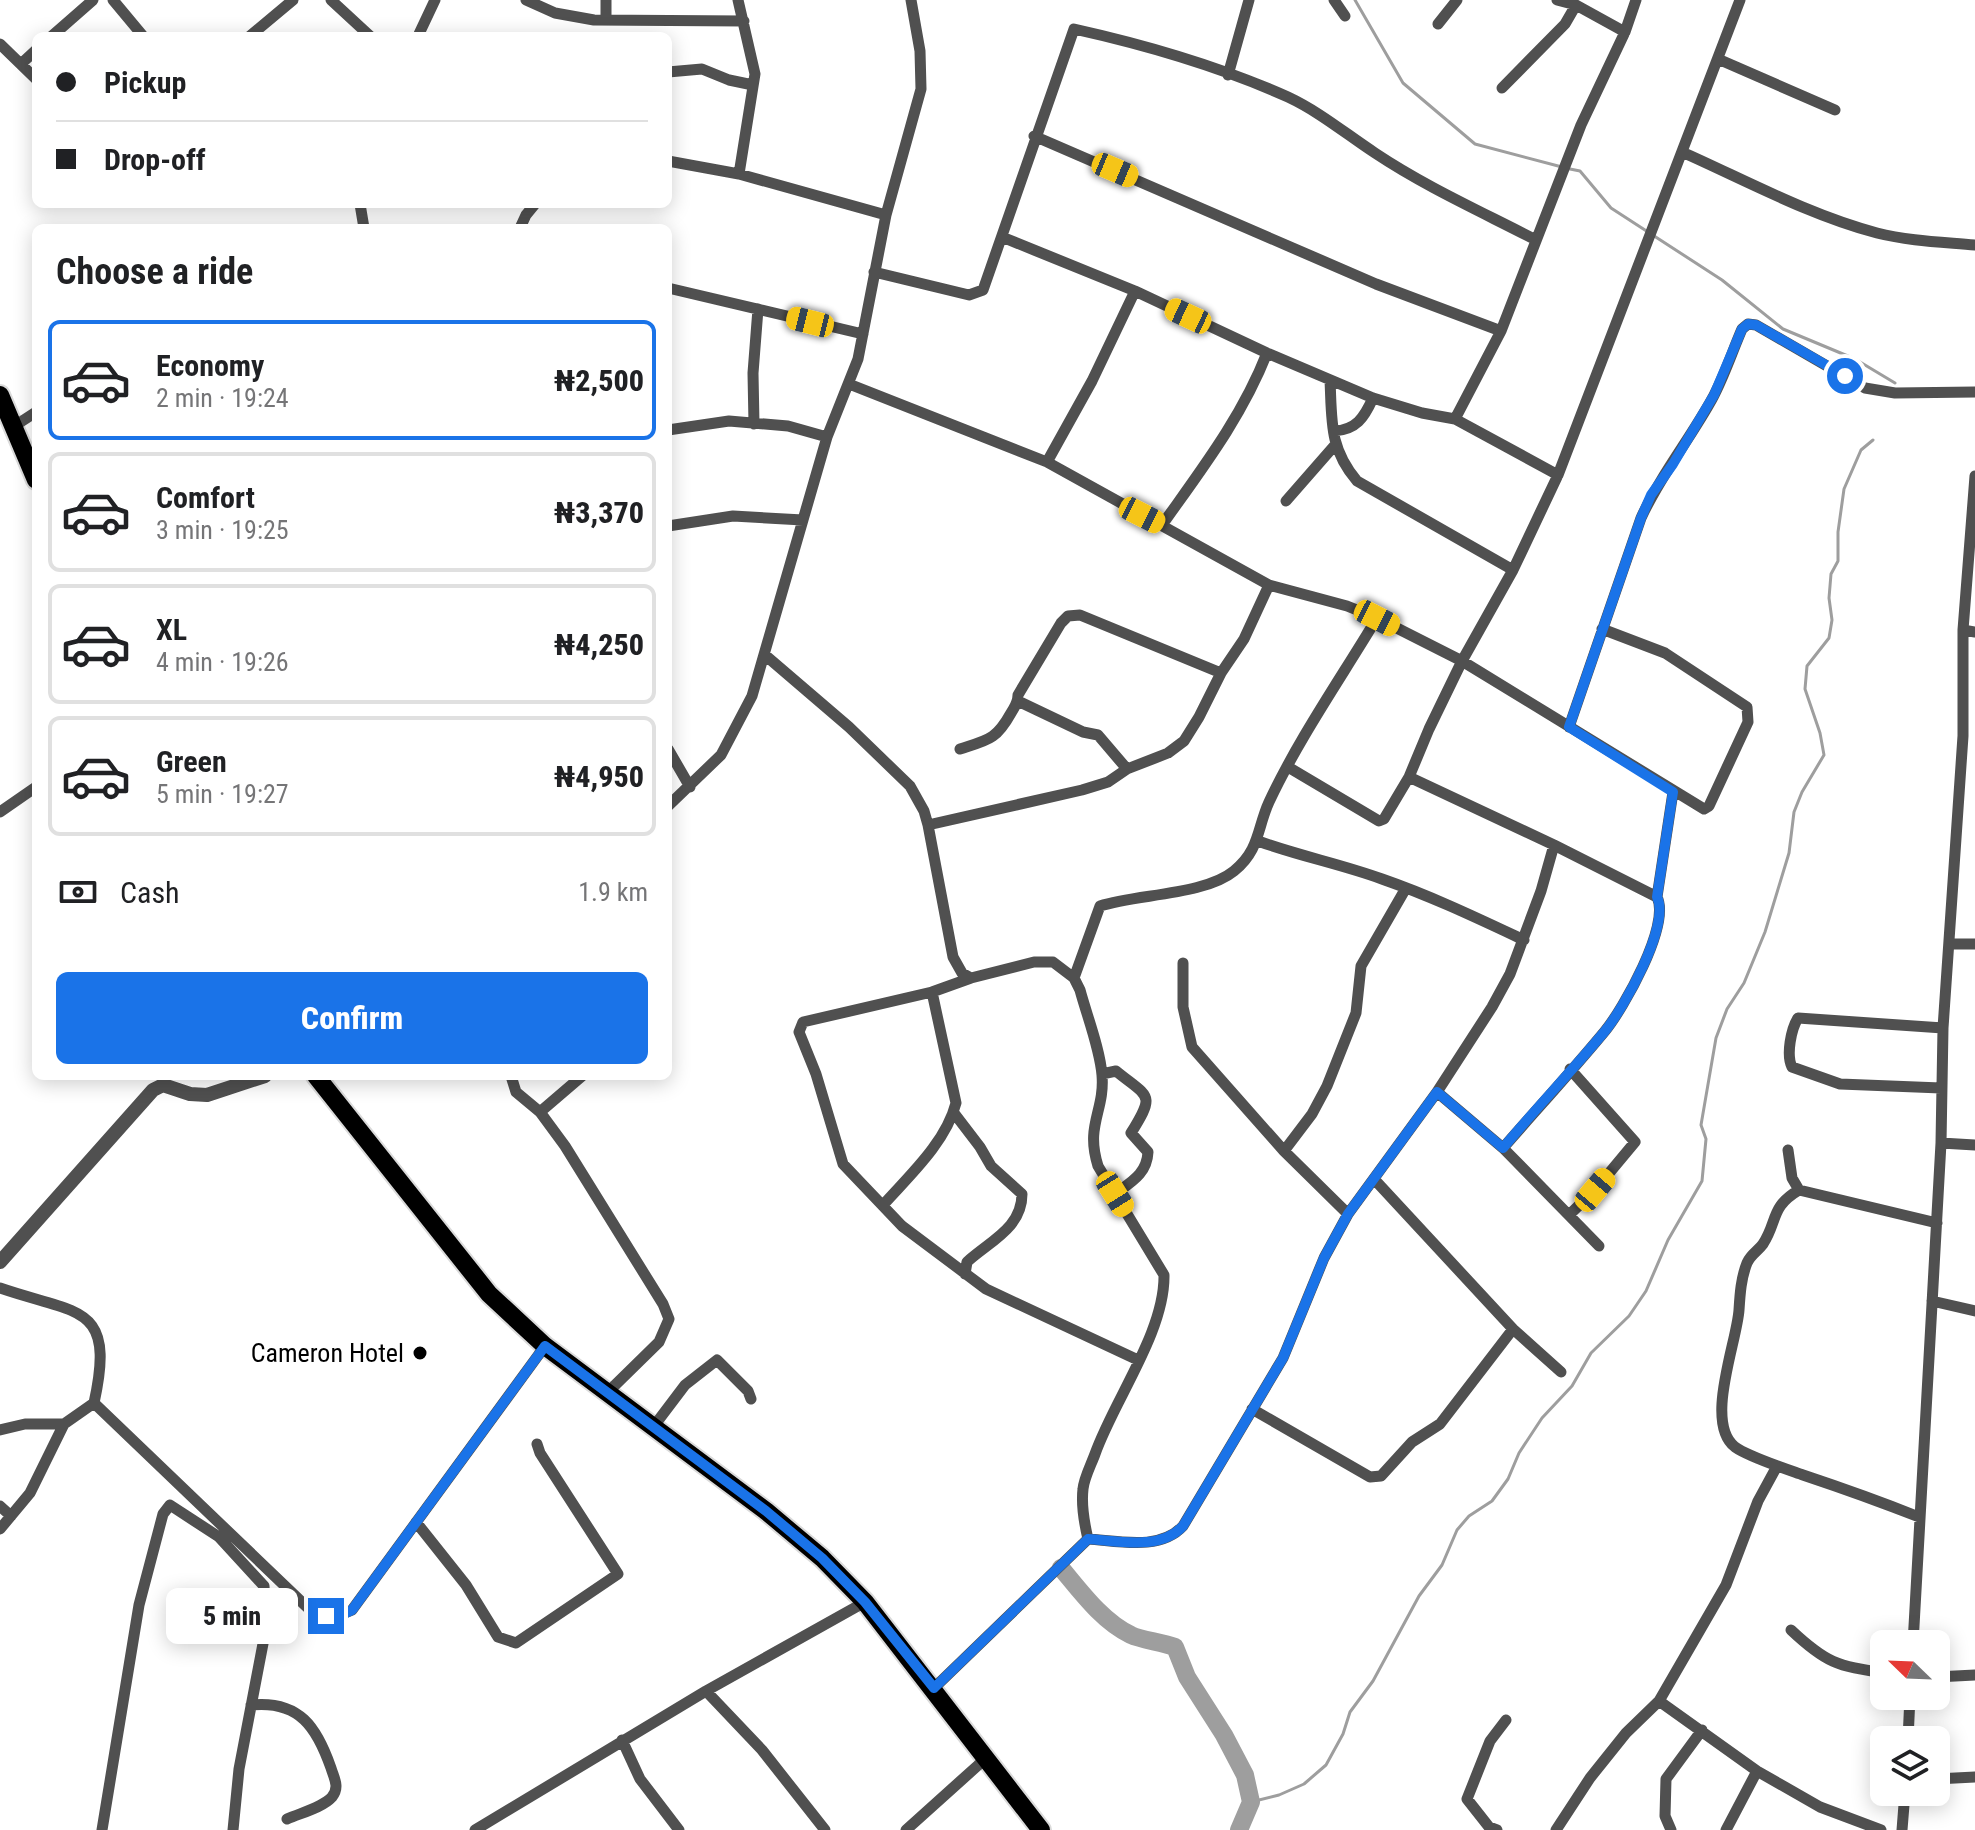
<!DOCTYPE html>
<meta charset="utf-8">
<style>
:root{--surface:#fff;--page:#f6f6f6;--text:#202124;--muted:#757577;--line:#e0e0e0;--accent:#1a73e8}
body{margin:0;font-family:"Roboto Condensed",sans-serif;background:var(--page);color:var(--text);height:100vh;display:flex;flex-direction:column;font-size:30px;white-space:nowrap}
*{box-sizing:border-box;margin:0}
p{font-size:26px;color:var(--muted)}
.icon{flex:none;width:44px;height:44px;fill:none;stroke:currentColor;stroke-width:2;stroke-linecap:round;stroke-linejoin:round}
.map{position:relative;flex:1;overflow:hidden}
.panel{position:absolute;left:32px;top:224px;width:640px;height:856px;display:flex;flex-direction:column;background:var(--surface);border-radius:12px;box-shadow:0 4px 20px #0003}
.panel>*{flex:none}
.top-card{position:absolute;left:32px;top:32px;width:640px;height:176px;border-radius:12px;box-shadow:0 4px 20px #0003;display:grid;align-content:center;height:176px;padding:0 24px;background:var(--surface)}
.needle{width:52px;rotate:293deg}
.controls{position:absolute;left:1870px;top:1630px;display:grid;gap:16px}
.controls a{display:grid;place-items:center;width:80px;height:80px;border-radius:12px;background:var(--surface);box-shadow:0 4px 20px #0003;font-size:40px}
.end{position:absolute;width:36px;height:36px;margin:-18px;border:10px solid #1a73e8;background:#fff;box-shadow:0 0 0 4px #fff}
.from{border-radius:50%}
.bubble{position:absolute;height:56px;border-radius:12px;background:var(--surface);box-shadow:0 4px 20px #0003;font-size:26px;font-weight:800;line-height:56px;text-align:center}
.car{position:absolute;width:24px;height:48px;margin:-24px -12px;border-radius:10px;box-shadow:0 0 6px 2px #0007;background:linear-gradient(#f5c518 24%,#345 0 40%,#f5c518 0 76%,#345 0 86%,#f5c518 0)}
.top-card b{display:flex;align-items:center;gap:28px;height:76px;font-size:30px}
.top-card b+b{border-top:2px solid var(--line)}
.top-card i{width:20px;height:20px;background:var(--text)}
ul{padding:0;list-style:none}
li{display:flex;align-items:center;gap:24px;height:120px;margin:0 16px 12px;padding:0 8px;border:4px solid var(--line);border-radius:12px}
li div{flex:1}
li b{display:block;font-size:30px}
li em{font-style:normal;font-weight:800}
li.on{border-color:var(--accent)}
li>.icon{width:72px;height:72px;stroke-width:1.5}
h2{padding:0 24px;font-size:36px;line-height:96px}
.pay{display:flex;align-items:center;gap:20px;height:88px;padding:0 24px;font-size:30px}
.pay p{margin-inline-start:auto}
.primary-button{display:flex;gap:16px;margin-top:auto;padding:16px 24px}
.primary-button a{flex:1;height:92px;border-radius:12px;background:var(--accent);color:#fff;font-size:32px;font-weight:800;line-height:92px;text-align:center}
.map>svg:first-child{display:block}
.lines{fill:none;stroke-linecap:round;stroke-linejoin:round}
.stream{stroke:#9e9e9e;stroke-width:3}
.river{stroke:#9e9e9e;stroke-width:18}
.primary-casing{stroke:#dbdbdb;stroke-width:22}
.minor{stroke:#505050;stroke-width:11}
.tertiary{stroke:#505050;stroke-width:14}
.primary{stroke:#000;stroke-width:18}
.route{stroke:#1a73e8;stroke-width:10}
.poi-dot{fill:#000;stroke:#fff;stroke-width:3}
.labels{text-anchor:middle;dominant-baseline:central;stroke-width:6;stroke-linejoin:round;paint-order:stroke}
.poi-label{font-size:26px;fill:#000;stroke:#fff;text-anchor:end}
</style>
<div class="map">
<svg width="1975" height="1830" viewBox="0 0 1975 1830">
<rect width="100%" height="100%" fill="#fff"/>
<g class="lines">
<path class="stream" d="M 1355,0 L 1403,83 L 1475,144 L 1562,167
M 1570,169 L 1580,171 L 1611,208 L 1722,280 L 1783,329 L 1855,359 L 1895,383
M 1251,1802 L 1279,1795 L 1304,1784 L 1326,1765 L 1343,1734 L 1350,1712 L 1373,1681 L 1419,1596 L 1442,1565 L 1457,1530 L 1469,1516 L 1492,1501 L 1508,1479 L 1519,1453 L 1542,1418 L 1572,1386 L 1591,1353 L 1629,1316 L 1646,1291 L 1668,1240 L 1702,1181 L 1706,1139 L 1701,1125 L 1716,1038 L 1727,1009 L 1744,983 L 1765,932 L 1789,853 L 1794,812 L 1802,792 L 1824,755 L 1820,733 L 1805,689 L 1807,666 L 1829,638 L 1832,620 L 1829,598 L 1831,574 L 1838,561 L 1838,532 L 1844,489 L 1861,450 L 1873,440"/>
<path class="river" d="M 1061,1568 C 1081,1592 1103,1622 1131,1635 C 1141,1640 1162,1642 1175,1647 L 1187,1677 L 1224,1735 L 1245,1775 L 1251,1802 L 1239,1830"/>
<g class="primary-casing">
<path id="primary" d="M 0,395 L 36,480
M 316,1076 L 489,1294 L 545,1346 L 766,1511 L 822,1558 L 865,1602 L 1041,1830"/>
</g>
<path class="minor" d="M 113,0 L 143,36
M 331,0 L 370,36
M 526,0 L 555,13 L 594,20 L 744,21
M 606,0 L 606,20
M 738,0 L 755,74 L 739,174
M 1334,0 L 1345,16
M 1557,0 L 1576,5 L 1625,32
M 1438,24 L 1457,0
M 52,36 L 93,0
M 250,36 L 293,0
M 418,36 L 435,0
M 0,44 L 36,79
M 1718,59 L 1835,110
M 22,63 L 36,50
M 668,72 L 702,69 L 729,80 L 753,85
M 1228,75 L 1249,0
M 1502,88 L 1565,24 L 1576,5
M 1034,136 L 1376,284 L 1501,331
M 1682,152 C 1745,180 1809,215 1877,233 C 1909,241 1942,242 1975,245
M 668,161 L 739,174 L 886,215
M 360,204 L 364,228
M 520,228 L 526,215 L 535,204
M 1002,237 L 1135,291 L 1267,353 L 1373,398 L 1422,413 L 1455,419 L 1558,475
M 874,272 L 969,295 L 983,290 L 1074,29 C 1146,45 1221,67 1288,97 C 1320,112 1346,134 1375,153 C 1426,187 1482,212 1536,240
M 668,288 L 863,334
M 1330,380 C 1332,421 1329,448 1357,481 L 1513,570
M 849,384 L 1047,462 L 1269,585 L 1347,606 L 1377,618 L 1462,661 L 1704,809 L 1709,806 L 1748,722 L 1747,707 L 1665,653 L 1602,629
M 1455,419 L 1501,331 L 1581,125 L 1625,32 L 1636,0
M 754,424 L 753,373 L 758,309
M 13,427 L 36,412
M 668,430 L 729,421 L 788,426 L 827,437
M 1334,431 C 1356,430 1364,418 1373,398
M 1047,462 L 1092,381 L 1135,291
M 1286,501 L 1335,445
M 1162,525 C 1201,470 1242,417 1267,353
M 668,526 L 733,516 L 803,520
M 1963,630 L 1975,632
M 765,655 L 849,727 L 910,786 L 924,811 L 928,825 L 953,957 L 962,973 L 971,978
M 1018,701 L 1083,732 L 1098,735 L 1127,769
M 1569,727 L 1641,518 C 1660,476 1690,439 1712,399 C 1724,377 1732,352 1742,329 L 1748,324 L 1756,325 L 1865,388 L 1895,393 L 1975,392
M 668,749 L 690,787
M 960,749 C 988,740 996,740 1011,713 C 1015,706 1018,703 1018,695 L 1061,623 L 1068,616 L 1080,615 L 1221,673
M 1288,767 L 1379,821 L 1384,819 L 1409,777 L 1429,729 L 1462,661 L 1513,570 L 1558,475 L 1740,0
M 1409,777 L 1554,845 L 1657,897
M 668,806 L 721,755 L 752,696 L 827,437 L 858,359 L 886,215 L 921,89 L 920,51 L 911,0
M 0,812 L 36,787
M 928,825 L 1082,790 L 1108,782 L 1127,769 L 1168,753 L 1184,741 L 1199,717 L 1221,673 L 1244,639 L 1269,585
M 1258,841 C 1299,856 1341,864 1382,879 C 1431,896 1477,918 1524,940
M 1949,944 L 1975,944
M 1183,963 L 1183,1007 L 1192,1047 L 1284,1151 L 1348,1214
M 1074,978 L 1100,906 C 1137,894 1205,895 1234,871 C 1260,850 1257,828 1269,802 C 1299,738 1341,678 1377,618
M 1102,1074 L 1116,1071 C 1149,1098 1156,1093 1131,1133 L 1148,1152 C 1147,1174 1131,1182 1115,1194
M 511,1076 L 516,1092 L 540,1112 L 565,1146 L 663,1304 L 669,1319 L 659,1342 L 608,1392
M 1941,1088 L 1840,1084 L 1792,1067 C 1786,1055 1791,1029 1798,1018 L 1943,1028
M 1437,1092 L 1503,1148 L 1599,1246
M 540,1112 L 582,1076
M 954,1113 L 980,1147 L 991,1166 L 1022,1194 C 1022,1228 990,1241 967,1262 L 965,1274
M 1941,1143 L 1975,1145
M 1503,1148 C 1537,1109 1572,1071 1605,1031 C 1623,1009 1671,925 1657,897 L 1673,792
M 1788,1150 L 1792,1178 L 1799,1190 L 1937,1223
M 1284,1151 L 1312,1114 L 1327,1086 L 1356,1013 L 1361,966 L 1406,888
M 1374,1179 L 1513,1329 L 1561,1372
M 1799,1190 C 1770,1207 1778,1221 1763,1244 C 1758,1251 1751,1254 1747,1263 C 1741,1278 1740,1294 1739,1310 C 1737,1342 1704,1423 1735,1447 C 1749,1457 1786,1469 1803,1475 C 1842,1488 1881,1502 1919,1517
M 884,1204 C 910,1175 946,1142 956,1103 L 932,992
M 1569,1215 L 1595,1190 L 1635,1142 L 1570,1069
M 0,1288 C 78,1315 116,1303 94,1403 L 64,1424 L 30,1493 L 0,1529
M 1932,1301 L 1975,1311
M 94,1403 L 309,1609 C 326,1616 335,1618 352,1610 L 545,1346
M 1252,1409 L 1370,1477 L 1381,1476 L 1412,1442 L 1440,1424 L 1513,1329
M 654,1426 L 685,1385 L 717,1360 L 748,1391 L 751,1399
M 0,1430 L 25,1424 L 64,1424
M 0,1506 L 11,1516
M 416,1522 L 466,1585 L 498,1637 L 516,1643 L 618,1574 L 540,1453 L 537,1444
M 1088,1539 C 1084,1522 1081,1506 1083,1489 C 1084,1478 1091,1465 1095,1454 C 1114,1400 1165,1332 1164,1275 L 1098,1166 C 1085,1125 1105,1111 1102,1075 C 1100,1049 1087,1016 1080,990 L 1074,978 L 1053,962 L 1034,962 L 971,978 L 932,992 L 803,1022 L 799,1032 L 816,1074 L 843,1164 L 902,1226 L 986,1289 L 1138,1360
M 1791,1630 C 1826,1663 1837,1666 1884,1673
M 1913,1644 L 1941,1143 L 1943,1028 L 1963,736 L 1963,630 L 1975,476
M 1936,1677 L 1975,1675
M 934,1688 L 1088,1539 C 1119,1541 1160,1551 1183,1526 L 1283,1358 L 1324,1258 L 1348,1214 L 1437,1092 L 1492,1007 L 1510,974 L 1541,891 L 1554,845
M 706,1691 L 762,1750 L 825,1830
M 1659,1701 L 1757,1771 L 1820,1807 L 1881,1830
M 251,1705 C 300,1700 317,1728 331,1768 C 334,1778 340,1787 332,1797 C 322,1808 300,1813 287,1819
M 622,1740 L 640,1779 L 679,1830
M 1908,1740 L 1910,1696
M 1936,1779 L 1975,1777
M 102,1830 L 139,1605 L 163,1514 L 170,1505 L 219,1537 L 264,1586 L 266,1628 L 239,1769 L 233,1830
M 475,1830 L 706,1691 L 865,1602
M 906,1830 L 985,1759
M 1497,1830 L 1489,1827 L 1467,1799 L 1490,1741 L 1506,1720
M 1556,1830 L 1590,1778 L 1626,1733 L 1659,1701 L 1726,1585 L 1758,1501 L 1777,1466
M 1671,1830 L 1665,1816 L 1666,1779 L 1702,1730
M 1726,1830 L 1757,1771
M 1902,1830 L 1905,1792"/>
<path class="tertiary" d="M 0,1262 L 153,1090 L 163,1085 L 190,1094 L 207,1095 L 265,1076"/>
<use href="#primary" class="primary"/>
</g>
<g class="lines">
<path class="route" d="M 326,1616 L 340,1616 L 352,1610 L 545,1346 L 766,1511 L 822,1558 L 865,1602 L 934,1688 L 1088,1539 C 1119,1541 1160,1551 1183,1526 L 1283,1358 L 1324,1258 L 1348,1214 L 1437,1092 L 1503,1148 C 1536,1108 1572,1071 1605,1031 C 1623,1009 1671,925 1657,897 L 1673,792 L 1569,727 L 1641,518 L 1651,495 L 1673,464 L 1714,395 L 1742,329 L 1748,324 L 1756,325 L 1845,376"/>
</g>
<circle class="poi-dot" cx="420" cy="1353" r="8"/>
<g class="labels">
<g class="poi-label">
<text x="404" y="1353">Cameron Hotel</text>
</g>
</g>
</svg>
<div class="controls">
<a><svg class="needle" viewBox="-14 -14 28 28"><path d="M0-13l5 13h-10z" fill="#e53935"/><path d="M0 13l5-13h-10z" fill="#757577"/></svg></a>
<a><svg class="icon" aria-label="layers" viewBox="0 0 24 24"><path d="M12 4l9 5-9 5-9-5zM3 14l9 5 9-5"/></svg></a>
</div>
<i class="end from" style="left:1845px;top:376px"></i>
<i class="end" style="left:326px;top:1616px"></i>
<div class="bubble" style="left:166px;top:1588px;width:132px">5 min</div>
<i class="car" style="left:1115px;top:170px;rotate:113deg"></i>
<i class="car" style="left:1188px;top:316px;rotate:295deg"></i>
<i class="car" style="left:810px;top:322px;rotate:284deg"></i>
<i class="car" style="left:1142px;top:515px;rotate:117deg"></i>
<i class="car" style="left:1377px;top:618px;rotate:117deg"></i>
<i class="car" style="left:1595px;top:1190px;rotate:40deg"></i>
<i class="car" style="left:1115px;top:1194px;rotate:148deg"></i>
<div class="top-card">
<b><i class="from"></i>Pickup</b>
<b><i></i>Drop-off</b>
</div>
<section class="panel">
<h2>Choose a ride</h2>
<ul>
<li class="on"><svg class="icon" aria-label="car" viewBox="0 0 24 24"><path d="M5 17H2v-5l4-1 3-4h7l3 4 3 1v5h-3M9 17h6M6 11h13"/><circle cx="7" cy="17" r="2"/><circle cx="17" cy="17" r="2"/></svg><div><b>Economy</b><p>2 min · 19:24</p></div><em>₦2,500</em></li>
<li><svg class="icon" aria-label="car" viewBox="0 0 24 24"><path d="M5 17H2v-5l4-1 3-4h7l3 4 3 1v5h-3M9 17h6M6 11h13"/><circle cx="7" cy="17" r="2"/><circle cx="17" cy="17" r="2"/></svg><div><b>Comfort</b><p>3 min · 19:25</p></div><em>₦3,370</em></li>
<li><svg class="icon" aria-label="car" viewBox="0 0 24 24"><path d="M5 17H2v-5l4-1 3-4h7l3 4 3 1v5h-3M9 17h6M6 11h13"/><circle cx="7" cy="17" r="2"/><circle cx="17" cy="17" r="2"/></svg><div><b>XL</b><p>4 min · 19:26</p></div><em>₦4,250</em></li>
<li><svg class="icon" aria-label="car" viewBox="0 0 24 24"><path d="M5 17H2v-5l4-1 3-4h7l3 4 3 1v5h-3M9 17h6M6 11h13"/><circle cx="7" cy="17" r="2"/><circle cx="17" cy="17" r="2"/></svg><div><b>Green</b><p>5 min · 19:27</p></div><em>₦4,950</em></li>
</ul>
<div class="pay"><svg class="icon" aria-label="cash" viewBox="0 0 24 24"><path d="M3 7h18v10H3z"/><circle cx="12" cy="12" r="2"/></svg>Cash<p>1.9 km</p></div>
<div class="primary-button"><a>Confirm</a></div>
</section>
</div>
